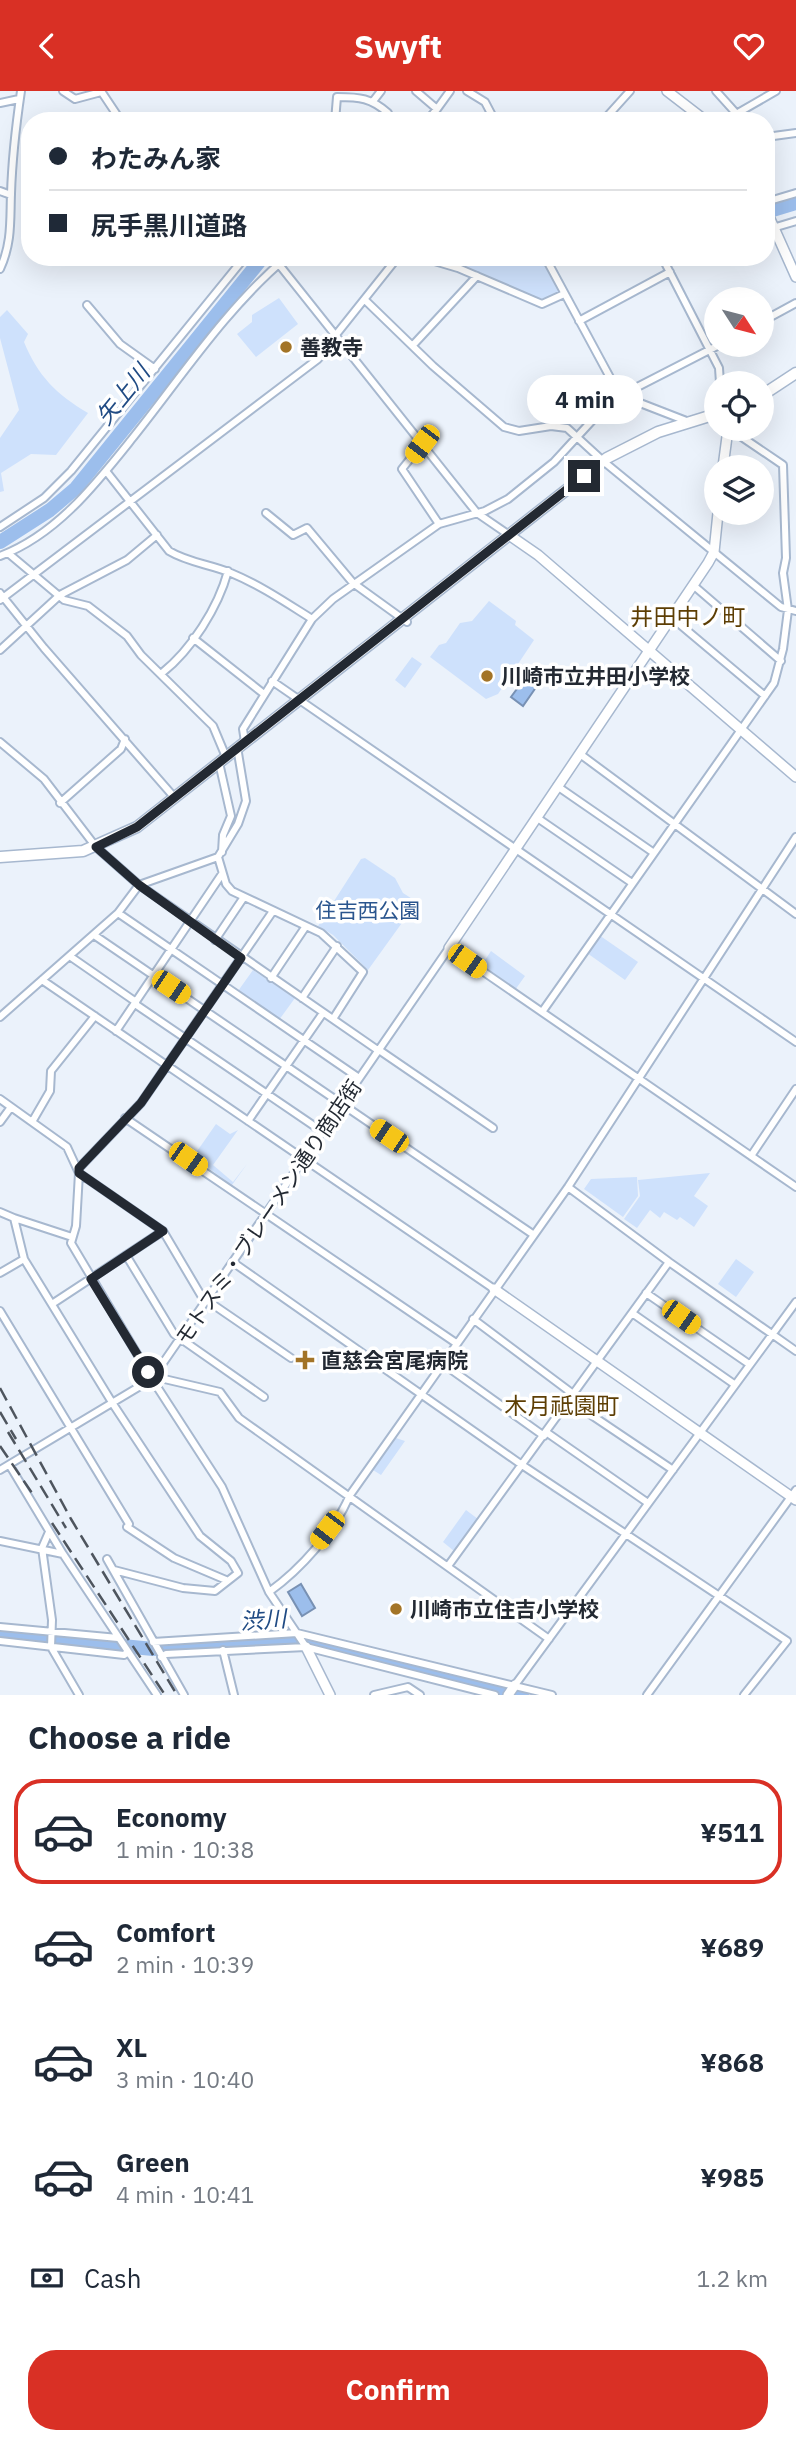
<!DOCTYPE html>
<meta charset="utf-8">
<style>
:root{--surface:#fff;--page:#f2f2f3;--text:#1f2937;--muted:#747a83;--line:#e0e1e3;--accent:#d93025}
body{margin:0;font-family:"IBM Plex Sans","Noto Sans JP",sans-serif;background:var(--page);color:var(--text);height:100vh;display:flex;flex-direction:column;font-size:26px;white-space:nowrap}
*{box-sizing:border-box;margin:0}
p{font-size:23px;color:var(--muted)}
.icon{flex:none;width:38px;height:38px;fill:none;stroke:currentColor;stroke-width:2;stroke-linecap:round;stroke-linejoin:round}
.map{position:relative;height:1604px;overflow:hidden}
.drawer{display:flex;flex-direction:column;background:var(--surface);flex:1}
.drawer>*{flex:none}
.hud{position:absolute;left:21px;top:21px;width:754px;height:154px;border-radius:28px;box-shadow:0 7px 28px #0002;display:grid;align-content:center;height:154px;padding:0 28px;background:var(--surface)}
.needle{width:46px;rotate:126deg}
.buttons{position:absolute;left:704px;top:196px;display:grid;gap:14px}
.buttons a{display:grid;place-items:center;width:70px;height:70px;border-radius:50%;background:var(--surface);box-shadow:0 7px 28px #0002;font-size:35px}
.end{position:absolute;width:32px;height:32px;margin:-16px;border:9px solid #232932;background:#fff;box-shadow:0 0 0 4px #fff}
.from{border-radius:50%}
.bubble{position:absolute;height:49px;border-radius:24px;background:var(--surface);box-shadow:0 7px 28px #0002;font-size:23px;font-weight:700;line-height:49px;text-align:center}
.car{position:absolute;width:21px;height:42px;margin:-21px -10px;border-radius:9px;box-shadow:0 0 5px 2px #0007;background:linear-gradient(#f5c518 24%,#345 0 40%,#f5c518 0 76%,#345 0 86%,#f5c518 0)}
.hud b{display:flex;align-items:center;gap:24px;height:66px;font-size:26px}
.hud b+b{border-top:2px solid var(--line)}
.hud i{width:18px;height:18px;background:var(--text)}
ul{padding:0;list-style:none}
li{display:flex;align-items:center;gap:21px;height:105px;margin:0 14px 10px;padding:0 14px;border:4px solid transparent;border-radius:28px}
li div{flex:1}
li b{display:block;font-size:26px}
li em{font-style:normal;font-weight:700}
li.active{border-color:var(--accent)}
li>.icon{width:63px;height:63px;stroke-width:1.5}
h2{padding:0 28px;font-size:32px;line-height:84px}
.pay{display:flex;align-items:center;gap:18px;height:77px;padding:0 28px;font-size:26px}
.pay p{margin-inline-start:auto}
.action{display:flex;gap:14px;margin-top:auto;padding:14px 28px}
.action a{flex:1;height:80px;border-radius:28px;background:var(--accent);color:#fff;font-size:28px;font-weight:700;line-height:80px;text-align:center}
header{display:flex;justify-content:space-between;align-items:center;height:91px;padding:0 28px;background:var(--accent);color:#fff;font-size:32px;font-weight:700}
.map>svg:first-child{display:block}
.green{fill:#cee1fc}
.water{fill:#9cbeec;stroke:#7891b4;stroke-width:2}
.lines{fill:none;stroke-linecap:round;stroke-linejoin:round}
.river{stroke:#9cbeec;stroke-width:14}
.street-casing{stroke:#a7b8cf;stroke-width:10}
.secondary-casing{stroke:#a7b8cf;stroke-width:12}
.primary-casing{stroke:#a7b8cf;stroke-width:13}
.street{stroke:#fff;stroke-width:6}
.secondary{stroke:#fff;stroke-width:9}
.primary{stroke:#fff;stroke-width:10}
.rail{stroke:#4e555e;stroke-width:2.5;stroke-dasharray:14 7;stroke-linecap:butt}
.route{stroke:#232932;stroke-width:9}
.poi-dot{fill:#a37427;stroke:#fff;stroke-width:2.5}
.labels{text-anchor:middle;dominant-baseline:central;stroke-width:7;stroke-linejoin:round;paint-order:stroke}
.poi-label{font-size:21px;font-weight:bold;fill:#232932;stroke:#fff;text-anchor:start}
.park-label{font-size:21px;fill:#2a558e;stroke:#fff}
.street-label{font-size:21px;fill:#232932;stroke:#fff}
.water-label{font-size:23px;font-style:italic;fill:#204b84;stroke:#fff}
.neighbourhood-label{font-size:23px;fill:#5d3e04;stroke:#fff}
</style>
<header><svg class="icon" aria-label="back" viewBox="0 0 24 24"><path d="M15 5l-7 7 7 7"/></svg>Swyft<svg class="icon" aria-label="heart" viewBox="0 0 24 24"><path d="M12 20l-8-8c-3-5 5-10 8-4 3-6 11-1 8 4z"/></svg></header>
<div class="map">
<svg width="796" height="1604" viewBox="0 0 796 1604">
<rect width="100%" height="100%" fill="#ebf2fb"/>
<path class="green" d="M 434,166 L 543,166 L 559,202 L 542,210 Z
M 279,207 L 298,233 L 256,266 L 237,243 L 252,231 L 252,224 Z
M 7,219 L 28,243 L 24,251 C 38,285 56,303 88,322 L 56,364 L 31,363 L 1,382 L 4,400 L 0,401 L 0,347 L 19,319 L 0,247 L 0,226 Z
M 489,510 L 516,530 L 515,534 L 534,549 L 498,603 L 486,608 L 430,566 L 439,554 L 446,552 L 460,532 L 472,530 Z
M 412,566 L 422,573 L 405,597 L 395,589 Z
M 365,767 L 395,787 L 403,802 L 417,811 L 368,879 L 333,844 L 318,835 L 361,768 Z
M 599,844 L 638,871 L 625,889 L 587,862 Z
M 491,860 L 525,885 L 515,899 L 481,875 Z
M 253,879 L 295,907 L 279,929 L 238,900 Z
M 216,1033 L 230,1043 L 238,1039 L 213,1074 L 233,1091 L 247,1073 L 232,1094 L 193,1066 Z
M 710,1082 L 694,1105 L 708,1115 L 694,1136 L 680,1126 L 677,1129 L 664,1121 L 660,1127 L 650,1119 L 637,1137 L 624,1128 L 640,1105 L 638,1089 Z
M 637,1086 L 638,1105 L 623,1126 L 584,1098 L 591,1088 Z
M 736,1168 L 754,1181 L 736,1206 L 718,1193 Z
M 396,1347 L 405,1350 L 381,1384 L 373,1379 Z
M 466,1419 L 478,1428 L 454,1460 L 443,1451 Z"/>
<path class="water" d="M 528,583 L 539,592 L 523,615 L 511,606 Z
M 301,1493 L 315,1517 L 302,1525 L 288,1501 Z"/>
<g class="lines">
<path class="river" d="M 766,121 L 796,112
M 0,451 L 50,419 L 76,397 L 263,166
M 0,1543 L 153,1558 L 304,1549 L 522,1604"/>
<g class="street-casing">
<path id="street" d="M 63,0 L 75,8 L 101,1
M 101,0 L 121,30
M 416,0 L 437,18 L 450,0
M 467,0 L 485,11 L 495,30
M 716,0 L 743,30
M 374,9 L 381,0
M 0,12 L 19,8
M 736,23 L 776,0
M 335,30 L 337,6 C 360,6 371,7 388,22 L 387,30
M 427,30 L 437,18
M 603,30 L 630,0
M 766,46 L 796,42
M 0,100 L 11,104
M 766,111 L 796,102
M 766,139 L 796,130
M 273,166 L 477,422 L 509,444
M 421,166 L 458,177 L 542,213 L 564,203
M 545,166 L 620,305
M 662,166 L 719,277 L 720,292
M 0,178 C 12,152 10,130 11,103 C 12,69 16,34 21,0
M 365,209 L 433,275 L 504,336 L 519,340 L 551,335 L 567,337 L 603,370 L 781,516 L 796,520
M 87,214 L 120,253 L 155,278
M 579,230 L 670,181
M 761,231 L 796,212
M 335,245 L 398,166
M 414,253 L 477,185
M 622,305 L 689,331
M 422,353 L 402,378 L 439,433
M 106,380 L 169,460 C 189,472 210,473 231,482 C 260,494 285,511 312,528
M 266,422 L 293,444 L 307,437 L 353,492 L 407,531
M 0,436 L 44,407 L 71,380 L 245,166
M 8,462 L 64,509 L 88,515 L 127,545 L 141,564 L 213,635 L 226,666
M 0,465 C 56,444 95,394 131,349 C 180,288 226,217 287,166
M 693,494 L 781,570
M 0,502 L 44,557 L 174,706
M 0,509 L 318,268 L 337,247
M 671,526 L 765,605
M 193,547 L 264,603
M 0,559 L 60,504 L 127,469 L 157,444
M 162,582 C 191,559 218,517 228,480
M 272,590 L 796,951
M 0,651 L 44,688 L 96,756 L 139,794 L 379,960
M 245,651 L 243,638 L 312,528 L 333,508 L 439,433 L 485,420 L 508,408 L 554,371 L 610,310 L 719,254
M 580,663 L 796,823
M 220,676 L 231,725 L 223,744 L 222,761
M 557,695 L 654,762
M 60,712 L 121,658 L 125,648
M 536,726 L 632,792
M 218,766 L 226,793 L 232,800 L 321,842 L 363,881 L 333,928
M 118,822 L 359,987
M 94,844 L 534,1144
M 215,849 L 244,806
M 71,866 L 136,911
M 271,887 L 306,835
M 42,889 L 494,1198
M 302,907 L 337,855
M 135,913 L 323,1041
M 542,921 L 774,592 L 783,558 L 788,519 L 783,482 L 786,467 L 783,374 L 730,338
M 0,926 L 118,822 L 139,794 L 218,766 L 238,733 L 246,710 L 238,662
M 116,940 L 222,783
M 379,959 L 493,1037
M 0,1008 L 67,1056 L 79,1082 L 76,1135 L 71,1152 L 152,1288 L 222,1396 L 269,1501 L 306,1556
M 125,1027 L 456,1252
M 248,1030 L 323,922
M 0,1031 L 11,1016
M 32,1031 L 50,1000 L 51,980 L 95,925
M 751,1065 L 796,998
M 79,1077 L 141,1012 L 273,820
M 79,1082 L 163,1140 L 202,1206 L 291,1267
M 568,1096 L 669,1171 L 796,1260
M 0,1121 L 14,1127 L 24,1168 L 113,1313 L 200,1445 L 231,1470 L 238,1482 L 215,1500 L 183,1497 L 114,1479
M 14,1127 L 72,1146
M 126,1164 L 174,1243 L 264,1306
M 234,1172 L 522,1374 L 787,1550 L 744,1604
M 0,1182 L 24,1168
M 646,1202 L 749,1273
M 52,1213 L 163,1140
M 0,1220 L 129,1433
M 632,1222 L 734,1293
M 473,1228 L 573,1303
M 442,1272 L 544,1345
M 152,1288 L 160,1287 L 220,1301 L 239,1327 L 549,1548
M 569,1309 L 673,1379
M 546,1341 L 648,1412
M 10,1375 L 63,1463 L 157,1604
M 0,1379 L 152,1288 L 449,857 L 796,1096
M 127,1436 L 174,1467 L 226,1489
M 49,1441 L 42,1457 L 52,1529 L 51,1556 L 79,1604
M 0,1450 L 63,1463
M 107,1468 L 184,1604
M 448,1475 L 669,1171
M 269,1501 C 301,1478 334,1441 350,1404 L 568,1096 L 796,746
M 0,1536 L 118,1547
M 0,1550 L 124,1564 L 128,1561
M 153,1551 L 297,1542 L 552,1604
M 223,1559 L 234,1604
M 161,1566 L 166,1563 L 306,1556 L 495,1604
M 515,1594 L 796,1211
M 374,1604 L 408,1596 L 420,1604
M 647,1604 L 796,1399"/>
</g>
<g class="secondary-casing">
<path id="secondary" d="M 667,0 L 706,30
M 766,119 L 796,186
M 723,376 L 728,338
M 509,444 L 538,464 L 796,686
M 449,857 L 708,472 L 714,461 L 718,422
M 494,1198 L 796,1409
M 306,1556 L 330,1604
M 508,1604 L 515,1594"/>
</g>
<g class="primary-casing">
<path id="primary" d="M 761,305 L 796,282
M 0,766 L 83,760 L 137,736 L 607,367 L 658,341 L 716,323"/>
</g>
<use href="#street" class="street"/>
<use href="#secondary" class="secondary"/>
<use href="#primary" class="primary"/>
<path class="rail" d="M 0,1297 L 71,1428 L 177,1604
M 0,1321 L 16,1348
M 8,1341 L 66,1437
M 0,1355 L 34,1405
M 52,1432 L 165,1604"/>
</g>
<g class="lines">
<path class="route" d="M 148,1281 L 91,1188 L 163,1140 L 79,1082 L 79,1077 L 141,1012 L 241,867 L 139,794 L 96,756 L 137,736 L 584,385"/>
</g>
<g class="poi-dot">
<circle cx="286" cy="256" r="7"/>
<circle cx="487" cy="585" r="7"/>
<path d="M301.5 1258.5h7v7h7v7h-7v7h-7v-7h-7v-7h7z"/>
<circle cx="396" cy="1518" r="7"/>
</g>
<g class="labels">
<g class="poi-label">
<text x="300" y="256">善教寺</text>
<text x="501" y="585">川崎市立井田小学校</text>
<text x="321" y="1269">直慈会宮尾病院</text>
<text x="410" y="1518">川崎市立住吉小学校</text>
</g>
<g class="park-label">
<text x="368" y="819">住吉西公園</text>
</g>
<g class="street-label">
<text transform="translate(268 1121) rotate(-56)">モトスミ・ブレーメン通り商店街</text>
</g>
<g class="water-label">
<text transform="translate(122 303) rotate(-51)">矢上川</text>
<text transform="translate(263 1528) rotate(-4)">渋川</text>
</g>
<g class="neighbourhood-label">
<text x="688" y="525">井田中ノ町</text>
<text x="562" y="1314">木月祗園町</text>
</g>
</g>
</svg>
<div class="buttons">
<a><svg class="needle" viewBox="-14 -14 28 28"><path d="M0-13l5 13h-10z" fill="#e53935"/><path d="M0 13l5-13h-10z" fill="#747a83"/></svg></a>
<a><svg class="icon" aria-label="locate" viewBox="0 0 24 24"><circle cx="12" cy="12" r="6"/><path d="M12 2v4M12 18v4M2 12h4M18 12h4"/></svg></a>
<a><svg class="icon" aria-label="layers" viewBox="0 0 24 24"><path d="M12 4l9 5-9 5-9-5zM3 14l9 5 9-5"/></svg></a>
</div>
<i class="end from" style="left:148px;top:1281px"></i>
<i class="end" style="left:584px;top:385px"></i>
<div class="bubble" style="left:527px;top:284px;width:116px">4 min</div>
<i class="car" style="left:422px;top:353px;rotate:217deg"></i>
<i class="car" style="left:467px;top:870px;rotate:125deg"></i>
<i class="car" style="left:171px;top:896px;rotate:124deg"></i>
<i class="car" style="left:389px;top:1045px;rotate:304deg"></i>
<i class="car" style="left:188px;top:1068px;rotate:125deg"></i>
<i class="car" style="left:681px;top:1226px;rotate:125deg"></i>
<i class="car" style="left:327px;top:1439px;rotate:217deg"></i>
<div class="hud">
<b><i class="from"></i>わたみん家</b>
<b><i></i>尻手黒川道路</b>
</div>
</div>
<section class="drawer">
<h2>Choose a ride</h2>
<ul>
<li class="active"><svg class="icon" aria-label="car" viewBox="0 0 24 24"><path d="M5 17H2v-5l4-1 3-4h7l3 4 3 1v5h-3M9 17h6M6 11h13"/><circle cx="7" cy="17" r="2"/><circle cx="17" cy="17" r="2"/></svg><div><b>Economy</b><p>1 min · 10:38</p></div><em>¥511</em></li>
<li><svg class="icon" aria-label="car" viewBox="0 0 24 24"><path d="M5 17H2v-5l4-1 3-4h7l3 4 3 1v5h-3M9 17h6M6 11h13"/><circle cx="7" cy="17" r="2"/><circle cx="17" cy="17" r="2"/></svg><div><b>Comfort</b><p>2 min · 10:39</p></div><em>¥689</em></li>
<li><svg class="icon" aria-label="car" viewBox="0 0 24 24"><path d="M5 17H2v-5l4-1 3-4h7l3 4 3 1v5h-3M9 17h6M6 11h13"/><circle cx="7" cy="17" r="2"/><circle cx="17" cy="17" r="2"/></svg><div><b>XL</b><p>3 min · 10:40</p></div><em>¥868</em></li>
<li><svg class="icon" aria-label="car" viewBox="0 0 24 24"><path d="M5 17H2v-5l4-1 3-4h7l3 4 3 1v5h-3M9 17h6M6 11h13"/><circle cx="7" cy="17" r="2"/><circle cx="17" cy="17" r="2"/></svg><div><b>Green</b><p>4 min · 10:41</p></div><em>¥985</em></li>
</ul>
<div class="pay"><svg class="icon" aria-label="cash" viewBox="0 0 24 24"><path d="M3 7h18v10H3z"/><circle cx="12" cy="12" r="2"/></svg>Cash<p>1.2 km</p></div>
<div class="action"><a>Confirm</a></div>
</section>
